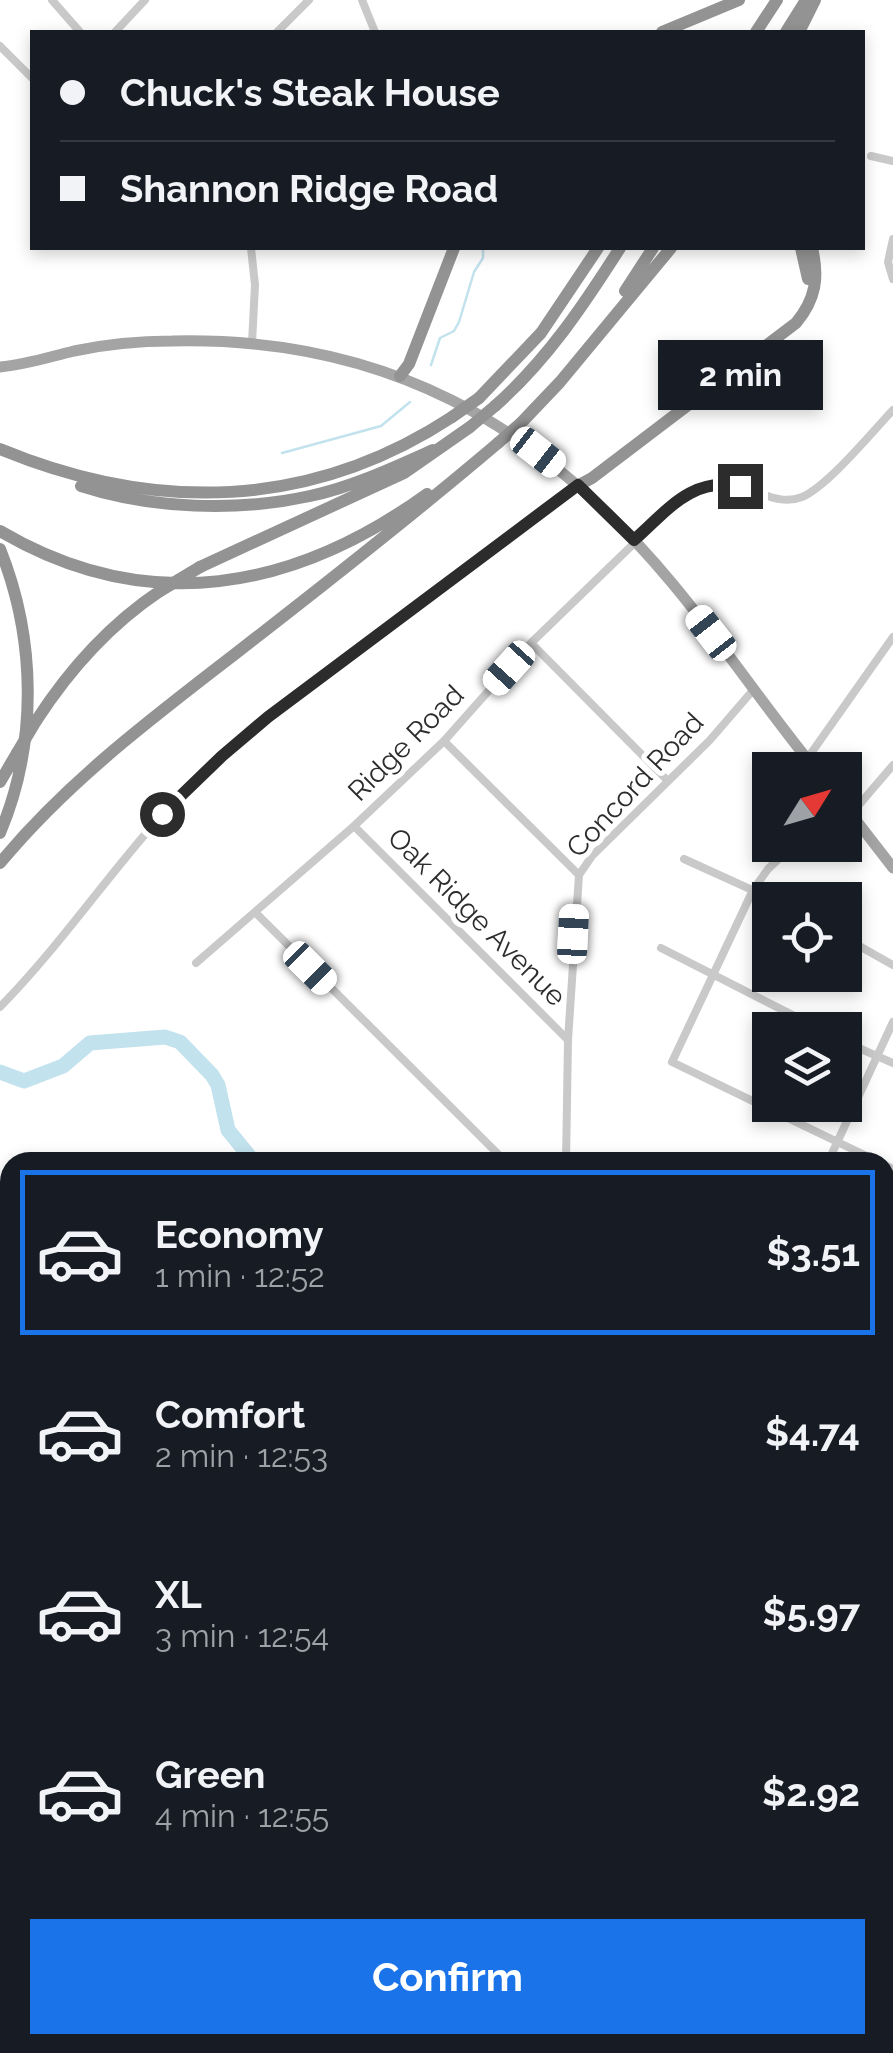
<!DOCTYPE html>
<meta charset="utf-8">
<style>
:root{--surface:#171b24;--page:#242831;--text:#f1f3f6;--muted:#9ea1a6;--line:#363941;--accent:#1a73e8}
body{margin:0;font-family:Raleway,sans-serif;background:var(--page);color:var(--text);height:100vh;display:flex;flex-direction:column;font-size:38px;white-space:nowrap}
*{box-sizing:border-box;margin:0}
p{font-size:32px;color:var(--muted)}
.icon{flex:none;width:55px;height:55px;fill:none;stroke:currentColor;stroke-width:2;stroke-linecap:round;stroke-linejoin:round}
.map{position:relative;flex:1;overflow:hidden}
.side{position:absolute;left:0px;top:1152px;width:895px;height:902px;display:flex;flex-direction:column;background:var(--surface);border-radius:30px 30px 0 0;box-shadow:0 5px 15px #0003}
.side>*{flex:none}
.banner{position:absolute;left:30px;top:30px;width:835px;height:220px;border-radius:0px;box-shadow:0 5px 15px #0003;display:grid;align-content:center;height:220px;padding:0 30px;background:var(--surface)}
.needle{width:65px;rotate:53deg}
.buttons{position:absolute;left:752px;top:752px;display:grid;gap:20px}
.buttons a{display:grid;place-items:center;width:110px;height:110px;border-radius:0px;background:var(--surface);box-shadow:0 5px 15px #0003;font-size:50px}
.end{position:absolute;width:45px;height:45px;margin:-22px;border:12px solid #2c2c2c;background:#fff;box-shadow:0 0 0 5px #fff}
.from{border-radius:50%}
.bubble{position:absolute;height:70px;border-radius:0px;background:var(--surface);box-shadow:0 5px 15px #0003;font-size:32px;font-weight:700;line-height:70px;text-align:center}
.car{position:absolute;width:30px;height:60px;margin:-30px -15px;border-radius:12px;box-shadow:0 0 8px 2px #0007;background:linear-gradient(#fff 24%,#345 0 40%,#fff 0 76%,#345 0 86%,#fff 0)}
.banner b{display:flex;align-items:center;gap:35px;height:95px;font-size:38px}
.banner b+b{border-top:2px solid var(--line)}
.banner i{width:25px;height:25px;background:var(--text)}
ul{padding:18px 0 0;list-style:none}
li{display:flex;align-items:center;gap:30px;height:165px;margin:0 20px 15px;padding:0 10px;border:5px solid transparent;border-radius:0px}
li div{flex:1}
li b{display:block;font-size:38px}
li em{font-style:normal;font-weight:700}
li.selected{border-color:var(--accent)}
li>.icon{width:90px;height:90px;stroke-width:1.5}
.action{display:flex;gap:20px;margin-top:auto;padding:20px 30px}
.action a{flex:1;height:115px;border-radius:0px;background:var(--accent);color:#fff;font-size:40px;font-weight:700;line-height:115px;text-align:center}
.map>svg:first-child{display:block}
.green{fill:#e5ecd8}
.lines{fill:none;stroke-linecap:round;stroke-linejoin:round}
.stream{stroke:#c2e2ed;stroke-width:2.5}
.river{stroke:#c2e2ed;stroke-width:15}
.minor{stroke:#c9c9c9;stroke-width:8}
.tertiary{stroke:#c9c9c9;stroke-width:9}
.secondary{stroke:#b6b6b6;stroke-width:10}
.primary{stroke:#a4a4a4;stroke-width:11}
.motorway{stroke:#939393;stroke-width:12}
.rail-casing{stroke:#818181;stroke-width:6}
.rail{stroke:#fff;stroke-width:2.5;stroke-dasharray:8;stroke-linecap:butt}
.motorway-bridge{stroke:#939393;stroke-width:12}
.route{stroke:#2c2c2c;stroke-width:12}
.labels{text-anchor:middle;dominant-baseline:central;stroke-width:10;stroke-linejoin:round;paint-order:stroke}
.street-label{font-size:28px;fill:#2c2c2c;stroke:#fff}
</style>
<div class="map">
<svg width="893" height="2053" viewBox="0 0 893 2053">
<rect width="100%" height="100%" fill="#fff"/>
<path class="green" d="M 0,1556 L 10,1560 L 10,1793 L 0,1791 Z"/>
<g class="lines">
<path class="stream" d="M 431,365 L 440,338 L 454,331 L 459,322 L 474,272 L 483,258 L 483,248
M 282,453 L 381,426 L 410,402"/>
<path class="river" d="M 0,1072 L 24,1081 L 63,1066 L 90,1043 L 165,1037 L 180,1042 L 212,1075 L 218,1085 L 228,1130 L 254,1162
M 885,1380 L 893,1376"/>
<path class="minor" d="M 52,0 L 80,32
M 362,0 L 375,32
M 115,32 L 145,0
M 277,32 L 309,0
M 0,46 L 32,78
M 871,156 L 893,161
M 893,239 L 888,262 L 893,279
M 251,248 L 255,285 L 252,343
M 531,643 L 668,781
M 444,741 L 579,875
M 807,759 L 893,637
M 852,813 L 893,765
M 354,826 L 568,1040
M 793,845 L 768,869 L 753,890 L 672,1062 L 879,1162
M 684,859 L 774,900
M 255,912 L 506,1162
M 845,938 L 893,965
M 661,948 L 822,1030
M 196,963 L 354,826 L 444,741 L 531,643 L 682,497 C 739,461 764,512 802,497 C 828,486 872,432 893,410
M 0,1007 C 58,948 105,879 160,817 C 192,780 230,748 268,717 L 579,485
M 845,1042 L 893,1063
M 566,1162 L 568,1040 L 579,875 L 592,856 L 710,740 L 754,689
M 828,1162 L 893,1022
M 885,1165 L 893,1169
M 885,1531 L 893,1522
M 885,1659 L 893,1673
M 824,2053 L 829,2045"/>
<path class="tertiary" d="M 885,2030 L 893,2030"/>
<path class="secondary" d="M 0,1368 L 10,1388
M 885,1731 L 893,1727
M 383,2053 L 392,2045"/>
<path class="primary" d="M 0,367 C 25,365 49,357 74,351 C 107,344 139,341 172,341 C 384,336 539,423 672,583 C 723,644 766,709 816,770
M 845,806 L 893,868"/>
<path class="motorway" d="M 662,32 L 739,0
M 756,32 L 777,0
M 786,32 L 806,0
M 799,32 L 815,0
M 801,248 L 808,279
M 625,291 L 653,248
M 400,376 L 409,364 L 454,248
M 479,398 L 541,333 L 598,248
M 495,406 C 547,360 583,306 620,248
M 521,423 L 560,382 L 671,248
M 0,449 C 155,513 310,510 452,417
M 579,485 L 592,478 L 796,323 C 816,299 819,277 812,248
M 81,486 C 152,509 237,512 310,496 C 352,487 393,468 433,450
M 0,531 C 148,618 294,590 427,494
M 0,549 C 36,639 38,743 0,833
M 200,567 L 404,473 L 470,427
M 36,721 C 69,670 109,625 160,591
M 0,782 L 17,753
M 0,863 C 68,781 151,719 235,654 C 324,585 412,516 498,443"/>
<g class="rail-casing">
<path id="rail" d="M 0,1198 L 10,1225
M 885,1437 L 893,1432"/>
</g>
<use href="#rail" class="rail"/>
<path class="motorway-bridge" d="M 452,417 L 479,398
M 470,427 L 495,406
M 498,443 L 521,423
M 160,591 L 200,567
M 17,753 L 36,721"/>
</g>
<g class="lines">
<path class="route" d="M 162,814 L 222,756 L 268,717 L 578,485 L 634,540 C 668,510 691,477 740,486"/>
</g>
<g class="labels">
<g class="street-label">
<text transform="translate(406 743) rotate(-45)">Ridge Road</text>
<text transform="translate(635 785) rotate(-47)">Concord Road</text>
<text transform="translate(477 917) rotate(45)">Oak Ridge Avenue</text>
</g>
</g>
</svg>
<div class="buttons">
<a><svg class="needle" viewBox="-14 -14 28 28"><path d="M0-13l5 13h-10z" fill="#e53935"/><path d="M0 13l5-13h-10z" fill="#9ea1a6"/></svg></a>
<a><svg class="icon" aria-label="locate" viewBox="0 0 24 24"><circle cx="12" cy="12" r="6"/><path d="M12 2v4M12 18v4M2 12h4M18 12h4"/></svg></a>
<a><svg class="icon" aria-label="layers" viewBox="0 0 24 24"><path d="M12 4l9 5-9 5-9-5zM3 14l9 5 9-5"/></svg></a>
</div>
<i class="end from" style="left:162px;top:814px"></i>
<i class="end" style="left:740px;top:486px"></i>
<div class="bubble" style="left:658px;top:340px;width:165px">2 min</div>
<i class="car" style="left:538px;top:452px;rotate:128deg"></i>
<i class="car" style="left:711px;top:633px;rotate:322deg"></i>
<i class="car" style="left:509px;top:668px;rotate:222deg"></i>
<i class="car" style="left:573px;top:934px;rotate:3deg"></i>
<i class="car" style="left:310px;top:968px;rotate:135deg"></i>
<div class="banner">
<b><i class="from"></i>Chuck's Steak House</b>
<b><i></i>Shannon Ridge Road</b>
</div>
<section class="side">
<ul>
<li class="selected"><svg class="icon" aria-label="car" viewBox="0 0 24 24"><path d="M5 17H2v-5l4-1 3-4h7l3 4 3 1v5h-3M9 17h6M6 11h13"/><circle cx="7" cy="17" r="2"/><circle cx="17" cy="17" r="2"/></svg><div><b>Economy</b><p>1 min · 12:52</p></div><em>$3.51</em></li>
<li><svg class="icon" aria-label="car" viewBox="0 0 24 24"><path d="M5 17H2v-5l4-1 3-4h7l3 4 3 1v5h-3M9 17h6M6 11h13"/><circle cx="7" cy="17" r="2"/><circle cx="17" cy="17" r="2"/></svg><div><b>Comfort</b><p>2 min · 12:53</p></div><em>$4.74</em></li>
<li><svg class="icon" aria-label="car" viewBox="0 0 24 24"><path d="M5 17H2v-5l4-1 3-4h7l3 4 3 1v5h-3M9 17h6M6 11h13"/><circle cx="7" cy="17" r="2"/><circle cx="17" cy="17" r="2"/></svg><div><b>XL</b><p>3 min · 12:54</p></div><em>$5.97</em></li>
<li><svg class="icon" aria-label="car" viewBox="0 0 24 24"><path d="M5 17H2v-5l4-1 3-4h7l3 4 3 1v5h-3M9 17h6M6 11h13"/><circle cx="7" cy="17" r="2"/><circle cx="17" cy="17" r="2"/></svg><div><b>Green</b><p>4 min · 12:55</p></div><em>$2.92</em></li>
</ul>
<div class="action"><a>Confirm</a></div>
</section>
</div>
